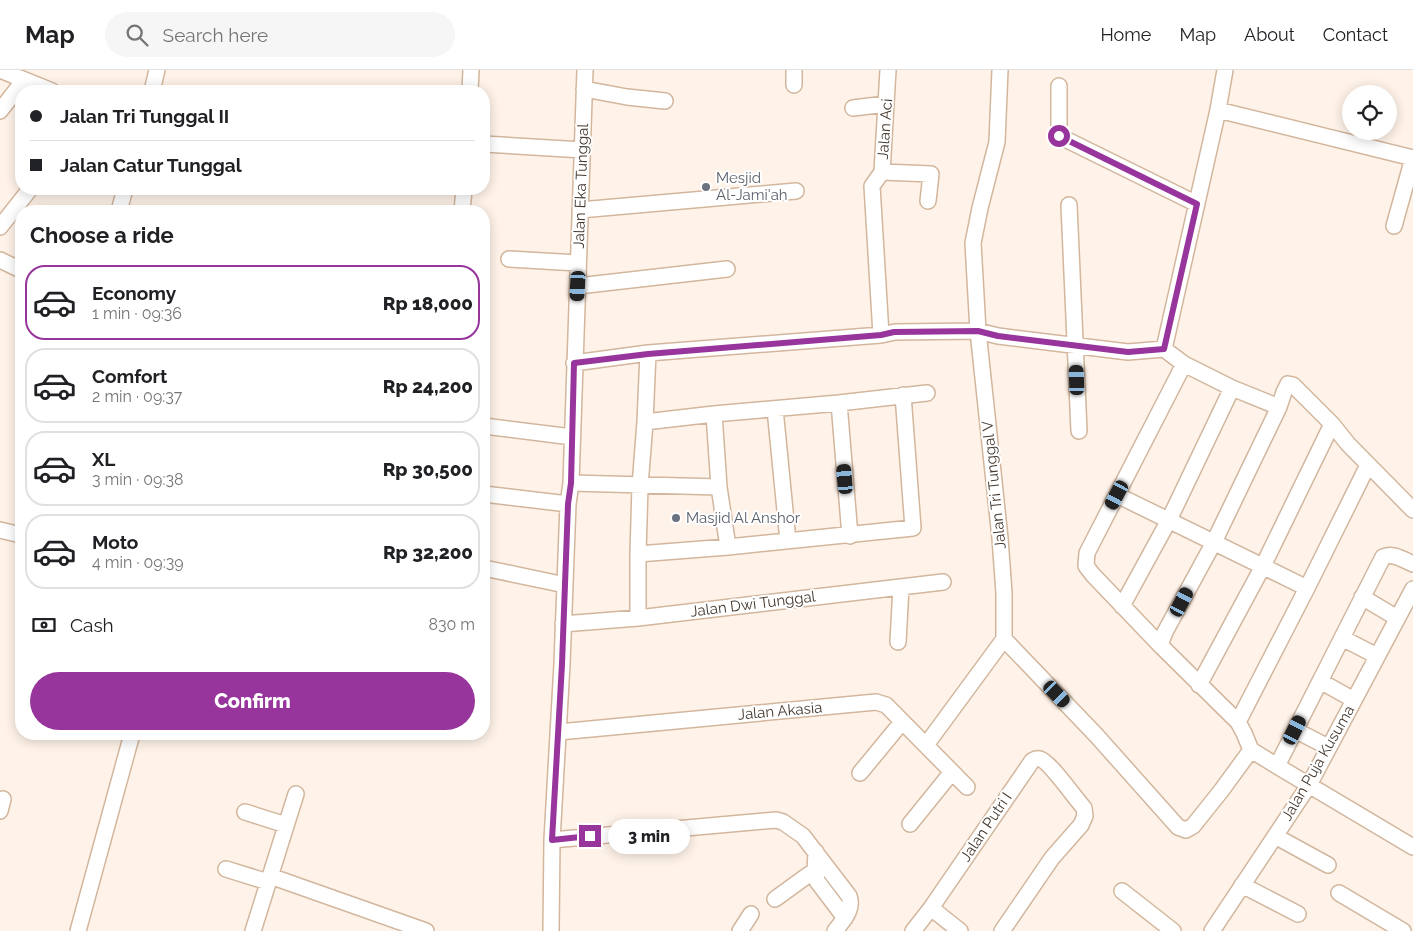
<!DOCTYPE html>
<meta charset="utf-8">
<style>
:root{--surface:#fff;--page:#f6f6f6;--text:#202124;--muted:#757577;--line:#e0e0e0;--accent:#97359c}
body{margin:0;font-family:Raleway,sans-serif;background:var(--page);color:var(--text);height:100vh;display:flex;flex-direction:column;font-size:19px;white-space:nowrap}
*{box-sizing:border-box;margin:0}
p{font-size:16px;color:var(--muted)}
.icon{flex:none;width:28px;height:28px;fill:none;stroke:currentColor;stroke-width:2;stroke-linecap:round;stroke-linejoin:round}
.map{position:relative;flex:1;overflow:hidden}
.side{position:absolute;left:15px;top:135px;width:475px;height:535px;display:flex;flex-direction:column;background:var(--surface);border-radius:20px;box-shadow:0 2px 12px #0003}
.side>*{flex:none}
.guide{position:absolute;left:15px;top:15px;width:475px;height:110px;border-radius:20px;box-shadow:0 2px 12px #0003;display:grid;align-content:center;height:110px;padding:0 15px;background:var(--surface)}
.buttons{position:absolute;left:1342px;top:15px;display:grid;gap:10px}
.buttons a{display:grid;place-items:center;width:55px;height:55px;border-radius:50%;background:var(--surface);box-shadow:0 2px 12px #0003;font-size:25px}
.end{position:absolute;width:22px;height:22px;margin:-11px;border:6px solid #97359c;background:#fff;box-shadow:0 0 0 2px #fff}
.from{border-radius:50%}
.bubble{position:absolute;height:35px;border-radius:18px;background:var(--surface);box-shadow:0 2px 12px #0003;font-size:16px;font-weight:800;line-height:35px;text-align:center}
.car{position:absolute;width:15px;height:30px;margin:-15px -8px;border-radius:6px;box-shadow:0 0 4px 1px #0007;background:linear-gradient(#222 24%,#8ab4d8 0 40%,#222 0 76%,#8ab4d8 0 86%,#222 0)}
.guide b{display:flex;align-items:center;gap:18px;height:48px;font-size:19px}
.guide b+b{border-top:1px solid var(--line)}
.guide i{width:12px;height:12px;background:var(--text)}
ul{padding:0;list-style:none}
li{display:flex;align-items:center;gap:15px;height:75px;margin:0 10px 8px;padding:0 5px;border:2px solid var(--line);border-radius:20px}
li div{flex:1}
li b{display:block;font-size:19px}
li em{font-style:normal;font-weight:800}
li.on{border-color:var(--accent)}
li>.icon{width:45px;height:45px;stroke-width:1.5}
h2{padding:0 15px;font-size:22px;line-height:60px}
.pay{display:flex;align-items:center;gap:12px;height:55px;padding:0 15px;font-size:19px}
.pay p{margin-inline-start:auto}
.action{display:flex;gap:10px;margin-top:auto;padding:10px 15px}
.action a{flex:1;height:58px;border-radius:30px;background:var(--accent);color:#fff;font-size:20px;font-weight:800;line-height:58px;text-align:center}
header{display:flex;align-items:center;gap:30px;box-sizing:border-box;height:70px;padding:0 25px;background:var(--surface);border-bottom:1px solid var(--line)}
header strong{font-size:24px}
nav{display:flex;gap:28px;margin-inline-start:auto;font-size:18px}
.search{width:350px;height:45px;background:var(--page);display:flex;align-items:center;gap:12px;box-sizing:border-box;padding:0 18px;border-radius:28px;color:var(--muted);font-size:19px}
.map>svg:first-child{display:block}
.lines{fill:none;stroke-linecap:round;stroke-linejoin:round}
.minor-casing{stroke:#d2b69d;stroke-width:18}
.minor{stroke:#fff;stroke-width:15}
.route{stroke:#97359c;stroke-width:6}
.worship-dot{fill:#6b7280;stroke:#fff;stroke-width:2}
.labels{text-anchor:middle;dominant-baseline:central;stroke-width:4;stroke-linejoin:round;paint-order:stroke}
.street-label{font-size:15px;fill:#45392f;stroke:#fff}
.worship-label{font-size:15px;fill:#5b616d;stroke:#fff;text-anchor:start}
</style>
<header>
<strong>Map</strong>
<div class="search"><svg class="icon" aria-label="search" viewBox="0 0 24 24"><circle cx="10" cy="10" r="6"/><path d="M15 15l6 6"/></svg>Search here</div>
<nav><a>Home</a><a>Map</a><a>About</a><a>Contact</a></nav>
</header>
<div class="map">
<svg width="1413" height="861" viewBox="0 0 1413 861">
<rect width="100%" height="100%" fill="#fff3e9"/>
<g class="lines">
<g class="minor-casing">
<path id="minor" d="M 0,0 L 52,21
M 1000,0 L 997,72 L 980,138 L 973,173 L 978,261 L 1000,468 L 1004,523 L 1004,569
M 794,15 L 794,0
M 1059,16 L 1059,66 L 1197,134
M 584,19 L 627,27 L 665,31
M 152,21 L 157,0
M 470,21 L 471,0
M 853,38 L 886,34
M 1218,40 L 1413,88
M 0,41 L 24,10
M 484,74 L 583,80
M 882,102 L 931,104 L 928,131
M 1069,135 L 1079,361
M 580,140 L 796,121
M 119,141 L 125,119
M 462,141 L 464,119
M 1394,156 L 1413,88
M 0,157 L 30,119
M 509,189 L 578,193
M 0,190 L 21,200
M 578,216 L 727,199
M 881,265 L 872,116 L 882,102 L 888,0
M 1164,279 L 1184,294 L 1232,318 L 1279,337 L 1284,322 L 1288,314 L 1293,315 L 1332,354 L 1348,374 L 1413,440
M 1164,279 L 1218,40 L 1225,0
M 574,293 L 648,283 L 881,265 L 895,262 L 978,261 L 998,266 L 1128,282 L 1164,279
M 839,333 L 850,466
M 775,339 L 788,471
M 714,344 L 719,417 L 728,477
M 645,352 L 714,344 L 839,333 L 927,323
M 484,356 L 572,367
M 571,413 L 719,417
M 484,424 L 568,434
M 1117,425 L 1307,518
M 0,460 L 21,465
M 638,484 L 728,477 L 913,458 L 903,325
M 1413,494 C 1404,490 1392,482 1383,487 L 1277,696 L 1413,777
M 484,498 L 565,515
M 1362,527 L 1397,548
M 1122,536 L 1169,450 L 1232,318
M 638,548 L 638,484 L 640,416 L 645,352 L 648,283
M 563,554 L 638,548 L 943,512
M 1342,568 L 1377,586
M 898,572 L 901,517
M 1160,575 L 1165,562 L 1214,472 L 1279,337
M 1320,611 L 1354,630
M 1199,615 L 1263,496 L 1332,354
M 1238,652 L 1307,518 L 1368,395
M 1295,660 L 1328,677
M 559,662 L 876,632 L 886,635 L 967,717
M 926,675 L 1004,569 L 1096,665 L 1178,757 L 1186,760 L 1193,756 L 1221,721 L 1251,680 L 1244,663 L 1238,652 L 1160,575 L 1093,505 L 1086,496 L 1087,483 L 1184,294
M 1251,680 L 1277,696
M 860,703 L 902,652
M 0,741 L 3,729
M 245,742 L 286,755
M 910,754 L 952,702
M 1275,766 L 1328,795
M 552,770 L 776,750 L 783,752 L 803,766 L 849,826 C 854,840 843,850 835,861
M 816,782 L 815,800 L 817,811 L 845,848
M 226,799 L 268,812
M 270,806 L 426,861
M 1242,815 L 1298,844
M 1122,821 L 1173,861
M 1339,823 L 1403,861
M 775,829 L 815,800
M 931,838 L 960,861
M 78,861 L 132,664
M 253,861 L 296,724
M 551,861 L 552,770 L 562,594 L 568,434 L 571,413 L 585,0
M 740,861 L 751,844
M 913,861 L 931,838 L 1032,691 C 1035,689 1036,688 1040,689 C 1049,691 1075,728 1084,738 L 1085,746 L 1081,755 L 1052,788 L 1002,861
M 1212,861 L 1309,715 L 1413,519"/>
</g>
<use href="#minor" class="minor"/>
</g>
<g class="lines">
<path class="route" d="M 590,766 L 552,770 L 562,594 L 568,434 L 571,413 L 574,293 L 648,284 L 881,265 L 894,262 L 978,261 L 998,266 L 1128,282 L 1164,279 L 1197,134 L 1059,66"/>
</g>
<g class="worship-dot">
<circle cx="706" cy="117" r="5"/>
<circle cx="676" cy="448" r="5"/>
</g>
<g class="labels">
<g class="street-label">
<text transform="translate(885 59) rotate(-86)">Jalan Aci</text>
<text transform="translate(581 116) rotate(-88)">Jalan Eka Tunggal</text>
<text transform="translate(994 415) rotate(-96)">Jalan Tri Tunggal V</text>
<text transform="translate(753 534) rotate(-7)">Jalan Dwi Tunggal</text>
<text transform="translate(780 641) rotate(-5)">Jalan Akasia</text>
<text transform="translate(1318 693) rotate(-60)">Jalan Puja Kusuma</text>
<text transform="translate(986 757) rotate(-56)">Jalan Putri I</text>
</g>
<g class="worship-label">
<text x="716" y="108">Mesjid<tspan x="716" dy="17">Al-Jami'ah</tspan></text>
<text x="686" y="448">Masjid Al Anshor</text>
</g>
</g>
</svg>
<div class="buttons">
<a><svg class="icon" aria-label="locate" viewBox="0 0 24 24"><circle cx="12" cy="12" r="6"/><path d="M12 2v4M12 18v4M2 12h4M18 12h4"/></svg></a>
</div>
<i class="end from" style="left:1059px;top:66px"></i>
<i class="end" style="left:590px;top:766px"></i>
<div class="bubble" style="left:608px;top:749px;width:82px">3 min</div>
<i class="car" style="left:578px;top:216px;rotate:183deg"></i>
<i class="car" style="left:1077px;top:310px;rotate:358deg"></i>
<i class="car" style="left:845px;top:409px;rotate:355deg"></i>
<i class="car" style="left:1117px;top:425px;rotate:208deg"></i>
<i class="car" style="left:1182px;top:532px;rotate:28deg"></i>
<i class="car" style="left:1057px;top:624px;rotate:136deg"></i>
<i class="car" style="left:1295px;top:660px;rotate:27deg"></i>
<div class="guide">
<b><i class="from"></i>Jalan Tri Tunggal II</b>
<b><i></i>Jalan Catur Tunggal</b>
</div>
<section class="side">
<h2>Choose a ride</h2>
<ul>
<li class="on"><svg class="icon" aria-label="car" viewBox="0 0 24 24"><path d="M5 17H2v-5l4-1 3-4h7l3 4 3 1v5h-3M9 17h6M6 11h13"/><circle cx="7" cy="17" r="2"/><circle cx="17" cy="17" r="2"/></svg><div><b>Economy</b><p>1 min · 09:36</p></div><em>Rp 18,000</em></li>
<li><svg class="icon" aria-label="car" viewBox="0 0 24 24"><path d="M5 17H2v-5l4-1 3-4h7l3 4 3 1v5h-3M9 17h6M6 11h13"/><circle cx="7" cy="17" r="2"/><circle cx="17" cy="17" r="2"/></svg><div><b>Comfort</b><p>2 min · 09:37</p></div><em>Rp 24,200</em></li>
<li><svg class="icon" aria-label="car" viewBox="0 0 24 24"><path d="M5 17H2v-5l4-1 3-4h7l3 4 3 1v5h-3M9 17h6M6 11h13"/><circle cx="7" cy="17" r="2"/><circle cx="17" cy="17" r="2"/></svg><div><b>XL</b><p>3 min · 09:38</p></div><em>Rp 30,500</em></li>
<li><svg class="icon" aria-label="car" viewBox="0 0 24 24"><path d="M5 17H2v-5l4-1 3-4h7l3 4 3 1v5h-3M9 17h6M6 11h13"/><circle cx="7" cy="17" r="2"/><circle cx="17" cy="17" r="2"/></svg><div><b>Moto</b><p>4 min · 09:39</p></div><em>Rp 32,200</em></li>
</ul>
<div class="pay"><svg class="icon" aria-label="cash" viewBox="0 0 24 24"><path d="M3 7h18v10H3z"/><circle cx="12" cy="12" r="2"/></svg>Cash<p>830 m</p></div>
<div class="action"><a>Confirm</a></div>
</section>
</div>
